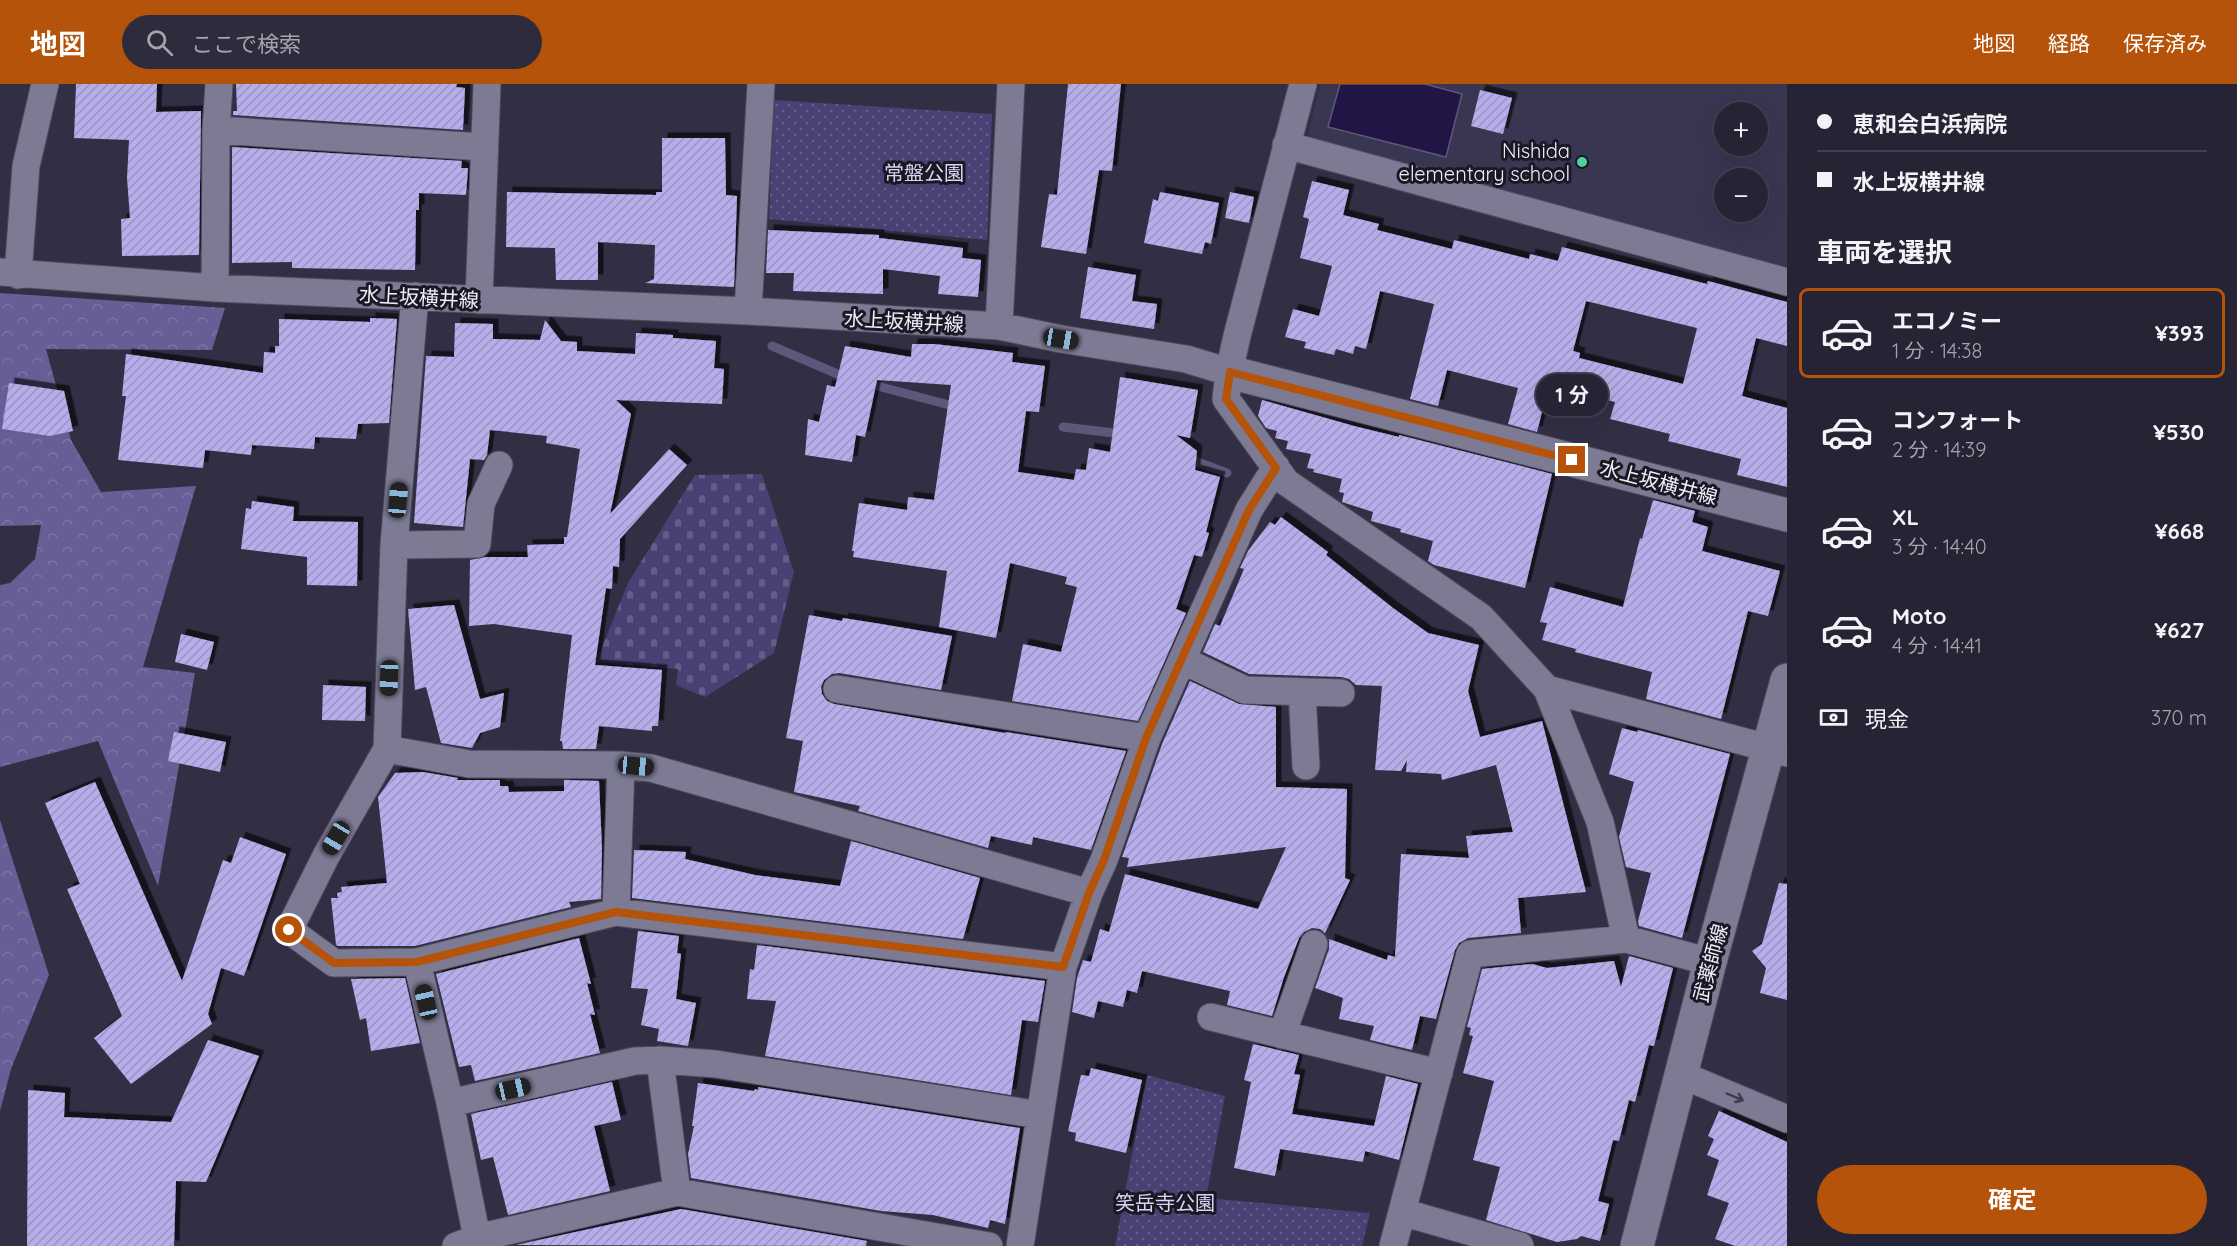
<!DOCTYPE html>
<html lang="ja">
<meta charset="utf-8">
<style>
:root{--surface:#262334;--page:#2e2b3c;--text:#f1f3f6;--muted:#a4a4ac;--line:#42404f;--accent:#b45309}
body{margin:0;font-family:Quicksand,"Noto Sans JP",sans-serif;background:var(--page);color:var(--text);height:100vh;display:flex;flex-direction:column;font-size:22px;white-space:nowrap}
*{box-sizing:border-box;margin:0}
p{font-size:20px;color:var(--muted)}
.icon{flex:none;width:33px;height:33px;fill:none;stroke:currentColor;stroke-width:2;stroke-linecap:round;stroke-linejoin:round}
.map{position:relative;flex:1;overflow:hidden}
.details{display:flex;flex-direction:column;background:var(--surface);width:450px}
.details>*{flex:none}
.banner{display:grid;align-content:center;height:132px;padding:0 30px;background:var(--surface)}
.buttons{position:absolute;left:1714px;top:18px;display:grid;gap:12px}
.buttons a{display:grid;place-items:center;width:54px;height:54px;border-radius:50%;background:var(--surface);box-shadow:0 6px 24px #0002,0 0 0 2px var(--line);font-size:30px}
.end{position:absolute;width:27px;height:27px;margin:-14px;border:8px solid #b45309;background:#fff;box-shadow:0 0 0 3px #fff}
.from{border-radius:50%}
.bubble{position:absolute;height:42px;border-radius:21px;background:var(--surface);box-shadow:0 6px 24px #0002,0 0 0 2px var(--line);font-size:20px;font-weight:700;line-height:42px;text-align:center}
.car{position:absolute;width:18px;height:36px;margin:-18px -9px;border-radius:8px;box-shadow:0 0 4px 2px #0007;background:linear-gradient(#222 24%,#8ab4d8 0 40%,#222 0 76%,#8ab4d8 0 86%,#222 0)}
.banner b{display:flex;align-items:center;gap:21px;height:57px;font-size:22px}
.banner b+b{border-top:2px solid var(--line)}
.banner i{width:15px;height:15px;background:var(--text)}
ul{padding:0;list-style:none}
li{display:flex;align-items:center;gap:18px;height:90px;margin:0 12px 9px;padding:0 18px;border:3px solid transparent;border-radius:9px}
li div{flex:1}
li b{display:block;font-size:22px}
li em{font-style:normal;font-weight:700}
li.on{border-color:var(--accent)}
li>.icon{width:54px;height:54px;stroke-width:1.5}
h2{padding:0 30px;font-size:27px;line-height:72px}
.pay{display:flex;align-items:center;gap:15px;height:66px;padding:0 30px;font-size:22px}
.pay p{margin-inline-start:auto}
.button{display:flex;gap:12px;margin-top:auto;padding:12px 30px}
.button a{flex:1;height:69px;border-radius:36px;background:var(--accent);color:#fff;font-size:24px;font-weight:700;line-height:69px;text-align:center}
header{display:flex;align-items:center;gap:36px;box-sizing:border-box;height:84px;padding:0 30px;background:var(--accent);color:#fff}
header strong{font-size:28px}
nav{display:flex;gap:33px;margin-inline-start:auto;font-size:21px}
.search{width:420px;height:54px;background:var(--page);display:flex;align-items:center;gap:15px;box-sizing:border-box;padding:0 21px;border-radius:33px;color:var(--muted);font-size:22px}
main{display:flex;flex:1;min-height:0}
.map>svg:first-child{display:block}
.built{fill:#393652;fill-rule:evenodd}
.forest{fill:url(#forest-crowns)}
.cemetery{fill:url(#cemetery-stones)}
.park{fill:url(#park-dots)}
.water{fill:#201544;stroke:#5e567b;stroke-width:1.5}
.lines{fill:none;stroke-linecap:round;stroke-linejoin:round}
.stream{stroke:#5e567b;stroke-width:9}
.building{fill:url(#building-hatch);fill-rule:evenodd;filter:url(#shadow)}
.minor-casing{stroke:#4d4b5d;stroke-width:29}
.tertiary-casing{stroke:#4d4b5d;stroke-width:35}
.minor{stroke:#7d7a94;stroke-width:27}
.tertiary{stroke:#7d7a94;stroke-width:33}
.oneway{stroke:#3d3b4b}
.route{stroke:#b45309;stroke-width:8}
.poi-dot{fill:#4cd39b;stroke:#1a1923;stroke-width:2}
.labels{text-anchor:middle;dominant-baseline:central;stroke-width:6;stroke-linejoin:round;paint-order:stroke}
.poi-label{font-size:20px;fill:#efeefc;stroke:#1a1923;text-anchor:end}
.park-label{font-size:20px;fill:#d7d4f5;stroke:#1a1923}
.street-label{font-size:20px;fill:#efeefc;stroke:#1a1923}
</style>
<header>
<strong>地図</strong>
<div class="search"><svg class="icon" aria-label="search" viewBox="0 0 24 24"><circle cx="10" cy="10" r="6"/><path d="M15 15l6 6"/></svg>ここで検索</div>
<nav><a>地図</a><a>経路</a><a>保存済み</a></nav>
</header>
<main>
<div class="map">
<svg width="1787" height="1162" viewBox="0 0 1787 1162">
<defs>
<pattern id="forest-crowns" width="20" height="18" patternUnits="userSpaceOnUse" patternTransform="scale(1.5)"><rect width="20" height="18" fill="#665e95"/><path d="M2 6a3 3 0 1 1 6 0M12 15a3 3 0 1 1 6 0" fill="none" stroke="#7c75a5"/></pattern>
<pattern id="cemetery-stones" width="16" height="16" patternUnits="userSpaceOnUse" patternTransform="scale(1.5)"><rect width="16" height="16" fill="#494174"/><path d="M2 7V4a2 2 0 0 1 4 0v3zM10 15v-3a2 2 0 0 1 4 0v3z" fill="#645d89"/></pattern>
<pattern id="park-dots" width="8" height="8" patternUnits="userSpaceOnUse" patternTransform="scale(1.5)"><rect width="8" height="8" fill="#494174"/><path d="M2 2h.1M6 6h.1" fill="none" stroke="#645d89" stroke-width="1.8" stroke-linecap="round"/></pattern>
<pattern id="building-hatch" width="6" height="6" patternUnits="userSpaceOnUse" patternTransform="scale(1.5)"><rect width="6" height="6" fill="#b5aeea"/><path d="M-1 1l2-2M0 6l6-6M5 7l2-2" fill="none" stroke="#9a94c2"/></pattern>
<filter id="shadow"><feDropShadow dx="5.5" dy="-5.5" stdDeviation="0" flood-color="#0009"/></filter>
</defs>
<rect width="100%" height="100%" fill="#322f45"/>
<path class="built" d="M 1321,0 L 1787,0 L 1787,185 L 1314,62 L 1308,48 ZM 1725,28 L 1758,28 L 1758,62 L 1725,62 ZM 1725,94 L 1758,94 L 1758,128 L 1725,128 Z"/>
<path class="forest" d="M 0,209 L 225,224 L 212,266 L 46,265 L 71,356 L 101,408 L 196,402 L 143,583 L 195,589 L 158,802 L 98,657 L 0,683 L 0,501 L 10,499 L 35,475 L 41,441 L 0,442 Z
M 0,736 L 49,891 L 11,985 L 0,1027 Z"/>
<path class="cemetery" d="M 762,390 L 794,488 L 774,569 L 705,613 L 676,601 L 678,585 L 596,578 L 628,499 L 695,391 Z"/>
<path class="park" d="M 774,16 L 992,30 L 987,156 L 769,135 Z
M 1147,991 L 1225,1012 L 1206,1114 L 1370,1129 L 1362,1162 L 1115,1162 Z"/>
<path class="water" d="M 1340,0 L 1425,0 L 1462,10 L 1446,73 L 1328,43 Z"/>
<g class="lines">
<path class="stream" d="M 772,262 L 847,294
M 866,299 L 957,323
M 1063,343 L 1123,350
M 1187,374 L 1227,389"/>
</g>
<path class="building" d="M 76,0 L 157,0 L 156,28 L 201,27 L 199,171 L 122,172 L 121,135 L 130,134 L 127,94 L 129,56 L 74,54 Z
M 236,0 L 457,0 L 456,3 L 465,4 L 463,46 L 233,31 L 233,27 L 237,27 Z
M 1068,0 L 1121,0 L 1112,87 L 1099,86 L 1086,170 L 1041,163 L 1049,110 L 1057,111 Z
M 1480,6 L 1512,14 L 1503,50 L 1471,42 Z
M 662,54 L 725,54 L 726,111 L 737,112 L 734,203 L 645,199 L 654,195 L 655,161 L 598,158 L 598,196 L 556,196 L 555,164 L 506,163 L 507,108 L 656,111 L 656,108 L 662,108 Z
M 232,63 L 462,77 L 461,84 L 468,84 L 466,111 L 419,109 L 419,126 L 416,126 L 415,186 L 292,184 L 292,178 L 232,179 Z
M 1312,97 L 1349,106 L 1343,131 L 1379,140 L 1377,146 L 1452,165 L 1454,156 L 1529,175 L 1530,170 L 1558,177 L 1562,163 L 1707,200 L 1708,197 L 1787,218 L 1787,262 L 1756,254 L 1742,312 L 1787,324 L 1787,403 L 1737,391 L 1741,375 L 1668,357 L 1670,350 L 1610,335 L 1615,318 L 1555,303 L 1550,321 L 1544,320 L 1537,348 L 1508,340 L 1518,304 L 1447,286 L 1438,322 L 1410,315 L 1434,220 L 1380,207 L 1366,265 L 1355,262 L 1353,270 L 1336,265 L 1334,271 L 1304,264 L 1306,258 L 1285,253 L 1293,225 L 1319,232 L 1332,182 L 1300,174 L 1309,135 L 1303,133 ZM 1586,217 L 1697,244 L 1683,300 L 1579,274 L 1580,269 L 1573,267 Z
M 1160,108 L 1219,119 L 1211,160 L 1205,158 L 1202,170 L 1144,159 L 1153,115 L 1158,117 Z
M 1230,108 L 1254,113 L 1249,139 L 1225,134 Z
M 768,146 L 879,151 L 879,154 L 963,164 L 962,174 L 981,176 L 978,213 L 938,210 L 940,192 L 883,185 L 883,210 L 793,207 L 794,189 L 766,189 Z
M 1088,183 L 1136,191 L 1132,217 L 1157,220 L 1154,245 L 1080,234 Z
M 370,234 L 397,235 L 389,339 L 358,340 L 356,355 L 315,353 L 314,365 L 252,361 L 251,371 L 205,366 L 203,384 L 118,376 L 126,312 L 122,312 L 126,270 L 263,289 L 264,268 L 275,269 L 275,262 L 279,262 L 279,235 L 370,238 Z
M 545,236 L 561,257 L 577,258 L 577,267 L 635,270 L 636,249 L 673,251 L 673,254 L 716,257 L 714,284 L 724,285 L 722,320 L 616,316 L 631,330 L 610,430 L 669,365 L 687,381 L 620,455 L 619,483 L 613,482 L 612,505 L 606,504 L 595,581 L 662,586 L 658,642 L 652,642 L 652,647 L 599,642 L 596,665 L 563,665 L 562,657 L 560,657 L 572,551 L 494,540 L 469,542 L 470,476 L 486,473 L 528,473 L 527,461 L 564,460 L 564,453 L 567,453 L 580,365 L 546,359 L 547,352 L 490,346 L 487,371 L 484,376 L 470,375 L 463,443 L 414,439 L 426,272 L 454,273 L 455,239 L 493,240 L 493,255 L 540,256 Z
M 912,260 L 934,260 L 1013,269 L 1012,278 L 1045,282 L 1039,328 L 1026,327 L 1018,388 L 1074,396 L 1076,385 L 1086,386 L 1089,364 L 1110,368 L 1120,293 L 1198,306 L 1190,354 L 1176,351 L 1197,367 L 1195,386 L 1220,393 L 1206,448 L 1209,449 L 1202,473 L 1194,471 L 1176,525 L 1186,529 L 1138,637 L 1012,617 L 1023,560 L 1061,568 L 1077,503 L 1065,500 L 1067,493 L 1010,479 L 996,554 L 939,543 L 947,487 L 853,473 L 854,467 L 852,467 L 859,419 L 907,426 L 908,413 L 934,416 L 951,301 L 877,296 L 865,353 L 856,351 L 852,378 L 805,371 L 808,335 L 819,338 L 827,301 L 835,303 L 845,262 L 911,273 Z
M 9,299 L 64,307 L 73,347 L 50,352 L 2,345 Z
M 1262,316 L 1354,342 L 1399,353 L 1399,351 L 1552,390 L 1525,504 L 1434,481 L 1428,477 L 1433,457 L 1400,448 L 1401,445 L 1371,437 L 1373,428 L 1342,418 L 1344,409 L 1339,408 L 1342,395 L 1313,388 L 1314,385 L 1307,384 L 1311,370 L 1286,365 L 1288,357 L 1275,354 L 1277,347 L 1266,344 L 1258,332 Z
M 1653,416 L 1695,427 L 1692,438 L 1708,443 L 1702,467 L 1780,487 L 1768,532 L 1748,527 L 1721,635 L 1646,615 L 1652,588 L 1575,568 L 1576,565 L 1542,556 L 1547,539 L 1540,538 L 1550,503 L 1623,523 L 1640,454 L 1642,455 Z
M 252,417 L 294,423 L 293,437 L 358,438 L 357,502 L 307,501 L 307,473 L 241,465 L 246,424 L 251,425 Z
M 1281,433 L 1328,468 L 1326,471 L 1393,524 L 1428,549 L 1479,561 L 1468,607 L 1480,653 L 1542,637 L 1586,808 L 1518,814 L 1521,849 L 1468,854 L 1459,859 L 1455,866 L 1436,935 L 1420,932 L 1412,966 L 1370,956 L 1374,942 L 1339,935 L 1343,914 L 1315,904 L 1329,865 L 1329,855 L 1387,876 L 1388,871 L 1395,873 L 1401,770 L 1469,774 L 1466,752 L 1513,748 L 1496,681 L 1442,696 L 1441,690 L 1406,688 L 1407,676 L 1401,687 L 1375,686 L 1382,602 L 1356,601 L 1349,595 L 1341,593 L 1249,590 L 1203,568 L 1215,540 L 1220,542 L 1244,485 L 1240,484 L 1248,467 L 1270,438 L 1275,441 Z
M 454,521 L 480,615 L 504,609 L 500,643 L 480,649 L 472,664 L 441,659 L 426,603 L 415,606 L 408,525 Z
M 809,531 L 842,537 L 843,534 L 881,540 L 952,552 L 941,606 L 839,589 L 832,590 L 824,596 L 821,603 L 822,610 L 827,617 L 834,620 L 1005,649 L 1006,648 L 1126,667 L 1091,766 L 1033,753 L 1032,761 L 991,752 L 988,764 L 858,727 L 860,722 L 794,708 L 803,657 L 786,654 Z
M 181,550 L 214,558 L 207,586 L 175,578 Z
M 1190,597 L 1239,620 L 1276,623 L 1276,703 L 1347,705 L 1345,794 L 1350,796 L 1325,849 L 1320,845 L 1312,844 L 1304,848 L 1299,854 L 1284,893 L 1272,932 L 1227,921 L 1230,907 L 1142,887 L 1137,909 L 1127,906 L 1123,923 L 1098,917 L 1094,934 L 1072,928 L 1077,894 L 1083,876 L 1091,878 L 1100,845 L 1109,848 L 1125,790 L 1258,825 L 1286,763 L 1127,783 L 1129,774 L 1122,773 L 1162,660 Z
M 323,601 L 366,603 L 365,637 L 322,636 Z
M 1622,644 L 1637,648 L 1638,646 L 1730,670 L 1682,854 L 1639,842 L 1638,837 L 1651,789 L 1626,783 L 1619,753 L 1634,698 L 1609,690 Z
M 174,648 L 226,658 L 220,688 L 168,677 Z
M 423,688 L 458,694 L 457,696 L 500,696 L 500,702 L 508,702 L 509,708 L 564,707 L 564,696 L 599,697 L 602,765 L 601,815 L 569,818 L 571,823 L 415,862 L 338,862 L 336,861 L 331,814 L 338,814 L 337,809 L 342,808 L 341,803 L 387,799 L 378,713 L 395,689 Z
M 95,698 L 182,897 L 223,776 L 231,779 L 240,753 L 286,770 L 244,892 L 221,884 L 208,930 L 212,940 L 131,1000 L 94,954 L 122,932 L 67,805 L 80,800 L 45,719 Z
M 851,757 L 980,794 L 963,855 L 632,814 L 634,766 L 686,768 L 685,775 L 755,791 L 840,802 Z
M 1779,799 L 1787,800 L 1787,916 L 1760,909 L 1766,884 L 1752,867 L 1762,860 Z
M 638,847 L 679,852 L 677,869 L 681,870 L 676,915 L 696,919 L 688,962 L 657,957 L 659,945 L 641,941 L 648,905 L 631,904 Z
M 579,854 L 591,900 L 587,899 L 595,931 L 590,930 L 600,969 L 475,997 L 471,981 L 459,983 L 436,890 Z
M 757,861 L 1045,897 L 1038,938 L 1022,936 L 1011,1011 L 765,972 L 776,917 L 747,915 L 750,885 L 754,886 Z
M 1629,872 L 1673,884 L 1654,962 L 1649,961 L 1635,1018 L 1629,1016 L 1619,1057 L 1613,1056 L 1598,1117 L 1609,1120 L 1600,1157 L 1581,1152 L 1577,1155 L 1557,1158 L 1486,1136 L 1500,1083 L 1473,1076 L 1494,997 L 1463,989 L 1473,952 L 1469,951 L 1471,944 L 1467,943 L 1482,885 L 1532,880 L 1547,884 L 1614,877 L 1621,903 Z
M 405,894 L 420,959 L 371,967 L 366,934 L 360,936 L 351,895 Z
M 208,956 L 259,972 L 206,1098 L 176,1097 L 174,1162 L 27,1162 L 28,1006 L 65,1009 L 64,1033 L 171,1038 Z
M 1253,960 L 1299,971 L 1294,990 L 1300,991 L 1292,1030 L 1374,1042 L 1386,992 L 1418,1000 L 1399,1076 L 1365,1067 L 1363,1078 L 1280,1065 L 1275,1092 L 1234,1084 L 1251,998 L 1244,996 Z
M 1091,984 L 1142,996 L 1126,1069 L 1075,1057 L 1076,1049 L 1068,1047 L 1081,991 L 1089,992 Z
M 612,998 L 621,1036 L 594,1042 L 610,1107 L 508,1131 L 493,1073 L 481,1076 L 471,1030 Z
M 698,999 L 754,1007 L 755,1005 L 758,1006 L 758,1003 L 1020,1044 L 1005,1140 L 990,1136 L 988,1144 L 933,1131 L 881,1127 L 691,1094 L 688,1070 L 694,1042 L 692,1042 Z
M 1719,1027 L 1787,1058 L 1787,1162 L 1735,1162 L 1715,1155 L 1729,1119 L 1707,1111 L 1719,1076 L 1707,1071 L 1714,1055 L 1708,1052 Z
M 681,1125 L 867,1157 L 866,1162 L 516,1161 Z"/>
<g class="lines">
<g class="minor-casing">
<path id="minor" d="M 1303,0 L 1237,252 L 1229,288 L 1226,315 L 1286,398 L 1481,533 L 1547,605 L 1600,738 L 1626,855
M 216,46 L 483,63
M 1286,61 L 1787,198
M 0,188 L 215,204 L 748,227 L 999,242 L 1061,255 L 1186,275 L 1229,288
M 18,191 L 26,82 L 45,0
M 215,204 L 216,46 L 219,0
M 415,212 L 394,461 L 387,665 L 326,772 L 289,846 L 334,879 L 417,878 L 616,828 L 1063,883
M 479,216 L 487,0
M 748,227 L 761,0
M 999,242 L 1011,0
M 394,461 L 477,460 L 481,420 L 499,381
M 1182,576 L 1245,606 L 1341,609
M 837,605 L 1147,654
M 1547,605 L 1787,669
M 1302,608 L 1306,682
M 387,665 L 469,680 L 621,681 L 651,684 L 1089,809
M 616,828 L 621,681
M 417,878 L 450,1019 L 477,1154
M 1211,933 L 1439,989
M 1282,951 L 1314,860
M 660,976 L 677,1108
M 1682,991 L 1787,1035
M 450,1019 L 635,977 L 660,976 L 716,980 L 1040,1031
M 1402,1128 L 1520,1162
M 456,1162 L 477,1154 L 677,1108 L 989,1162
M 1020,1162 L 1063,883 L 1089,809 L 1104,776 L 1147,654 L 1249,426 L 1276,383
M 1393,1162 L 1470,870 L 1626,855 L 1710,878"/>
</g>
<g class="tertiary-casing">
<path id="tertiary" d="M 1229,288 L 1787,431
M 1637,1162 L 1710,878 L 1787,596"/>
</g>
<use href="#minor" class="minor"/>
<use href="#tertiary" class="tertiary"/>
</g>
<defs><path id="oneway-shaft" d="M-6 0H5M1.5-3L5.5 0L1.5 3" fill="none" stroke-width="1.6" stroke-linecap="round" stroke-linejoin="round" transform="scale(1.5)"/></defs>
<use class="oneway" href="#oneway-shaft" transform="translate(1735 1013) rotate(23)"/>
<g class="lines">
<path class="route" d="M 289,846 L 334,879 L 417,878 L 616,828 L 1063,883 L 1089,809 L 1104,776 L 1146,654 L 1249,426 L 1276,384 L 1226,315 L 1230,288 L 1572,376"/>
</g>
<circle class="poi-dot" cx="1582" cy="78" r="6"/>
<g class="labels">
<g class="poi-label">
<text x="1570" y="66">Nishida<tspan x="1570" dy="23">elementary school</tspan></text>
</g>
<g class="park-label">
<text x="924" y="88">常盤公園</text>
<text x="1165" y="1118">笑岳寺公園</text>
</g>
<g class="street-label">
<text transform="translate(419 213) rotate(3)">水上坂横井線</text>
<text transform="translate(904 237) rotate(3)">水上坂横井線</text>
<text transform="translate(1659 398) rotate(15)">水上坂横井線</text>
<text transform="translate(1710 879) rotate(-75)">武薬師線</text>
</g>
</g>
</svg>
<div class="buttons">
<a>+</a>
<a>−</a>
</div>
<i class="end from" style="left:289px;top:846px"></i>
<i class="end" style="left:1572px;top:376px"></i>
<div class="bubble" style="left:1536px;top:290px;width:72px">1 分</div>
<i class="car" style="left:1061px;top:255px;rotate:100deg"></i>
<i class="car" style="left:398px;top:416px;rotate:5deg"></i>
<i class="car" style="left:389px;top:594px;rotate:182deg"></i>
<i class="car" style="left:636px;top:682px;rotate:95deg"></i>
<i class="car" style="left:336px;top:754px;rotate:210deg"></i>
<i class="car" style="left:426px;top:918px;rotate:347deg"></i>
<i class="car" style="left:513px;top:1005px;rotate:77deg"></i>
</div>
<section class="details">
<div class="banner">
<b><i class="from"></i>恵和会白浜病院</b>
<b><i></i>水上坂横井線</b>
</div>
<h2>車両を選択</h2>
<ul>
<li class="on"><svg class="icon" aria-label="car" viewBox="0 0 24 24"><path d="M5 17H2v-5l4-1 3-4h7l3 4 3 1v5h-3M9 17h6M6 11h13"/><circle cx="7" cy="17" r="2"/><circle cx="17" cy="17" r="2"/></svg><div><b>エコノミー</b><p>1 分 · 14:38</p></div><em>¥393</em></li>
<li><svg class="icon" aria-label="car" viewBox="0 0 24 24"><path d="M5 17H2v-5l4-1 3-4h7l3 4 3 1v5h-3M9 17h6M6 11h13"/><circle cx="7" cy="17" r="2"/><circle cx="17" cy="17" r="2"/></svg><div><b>コンフォート</b><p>2 分 · 14:39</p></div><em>¥530</em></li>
<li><svg class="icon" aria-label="car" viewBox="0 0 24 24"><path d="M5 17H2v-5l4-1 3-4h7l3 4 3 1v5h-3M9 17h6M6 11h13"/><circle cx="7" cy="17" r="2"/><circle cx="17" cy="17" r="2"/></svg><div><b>XL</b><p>3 分 · 14:40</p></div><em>¥668</em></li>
<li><svg class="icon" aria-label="car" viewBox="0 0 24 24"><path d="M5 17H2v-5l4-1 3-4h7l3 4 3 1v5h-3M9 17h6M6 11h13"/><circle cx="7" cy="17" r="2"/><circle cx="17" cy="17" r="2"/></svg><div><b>Moto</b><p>4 分 · 14:41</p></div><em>¥627</em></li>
</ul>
<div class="pay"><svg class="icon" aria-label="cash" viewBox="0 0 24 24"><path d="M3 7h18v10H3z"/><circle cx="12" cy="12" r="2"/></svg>現金<p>370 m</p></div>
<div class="button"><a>確定</a></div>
</section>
</main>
